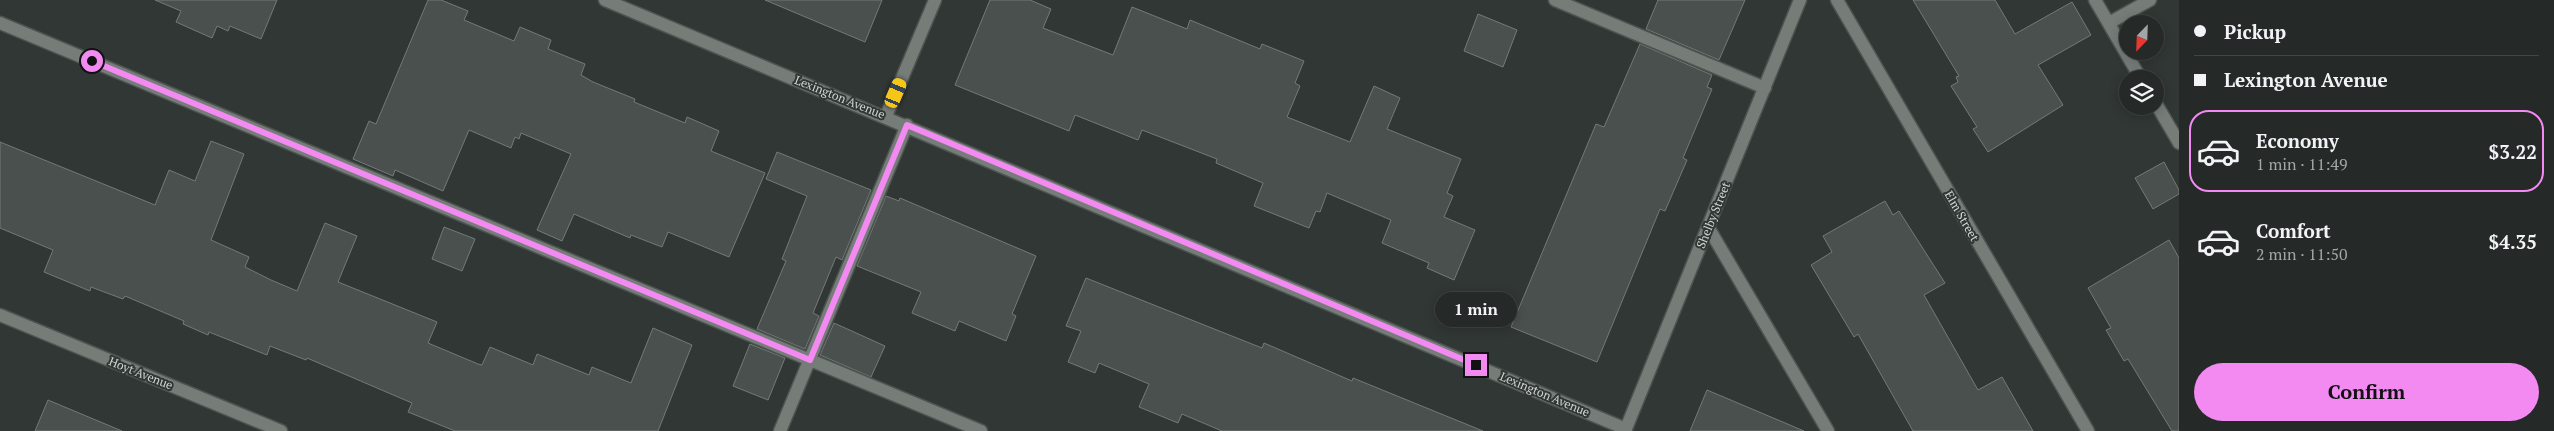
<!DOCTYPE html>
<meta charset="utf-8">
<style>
:root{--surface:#252927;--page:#2d312f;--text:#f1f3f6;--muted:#a3a6a7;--line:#424544;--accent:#f38af2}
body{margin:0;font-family:"PT Serif",serif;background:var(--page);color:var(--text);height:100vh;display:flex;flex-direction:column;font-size:19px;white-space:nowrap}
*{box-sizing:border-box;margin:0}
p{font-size:16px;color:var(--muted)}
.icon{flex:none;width:28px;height:28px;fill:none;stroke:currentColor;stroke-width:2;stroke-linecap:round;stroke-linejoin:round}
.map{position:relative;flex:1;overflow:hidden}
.sheet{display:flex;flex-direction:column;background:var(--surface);width:375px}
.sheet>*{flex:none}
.banner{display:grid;align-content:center;height:110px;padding:0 15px;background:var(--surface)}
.needle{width:32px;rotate:203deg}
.controls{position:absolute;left:2119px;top:15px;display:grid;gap:10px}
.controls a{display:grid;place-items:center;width:45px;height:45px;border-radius:50%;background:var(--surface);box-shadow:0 2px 12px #0003,0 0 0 1px var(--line);font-size:25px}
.end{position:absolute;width:22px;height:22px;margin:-11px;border:6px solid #f38af2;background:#111;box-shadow:0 0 0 2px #111}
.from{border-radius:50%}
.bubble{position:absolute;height:35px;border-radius:18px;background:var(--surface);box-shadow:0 2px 12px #0003,0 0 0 1px var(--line);font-size:16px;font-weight:800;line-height:35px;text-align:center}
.car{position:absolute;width:15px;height:30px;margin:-15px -8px;border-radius:6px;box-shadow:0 0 4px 1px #0007;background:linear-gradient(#f5c518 24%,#345 0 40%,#f5c518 0 76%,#345 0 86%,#f5c518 0)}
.banner b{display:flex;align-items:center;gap:18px;height:48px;font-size:19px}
.banner b+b{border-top:1px solid var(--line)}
.banner i{width:12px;height:12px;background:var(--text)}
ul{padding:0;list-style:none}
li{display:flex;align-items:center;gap:15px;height:82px;margin:0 10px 8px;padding:0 5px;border:2px solid transparent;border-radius:20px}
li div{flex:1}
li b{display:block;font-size:19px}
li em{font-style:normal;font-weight:800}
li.on{border-color:var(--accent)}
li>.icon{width:45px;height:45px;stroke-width:1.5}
.cta{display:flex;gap:10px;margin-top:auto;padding:10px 15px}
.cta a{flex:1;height:58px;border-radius:30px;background:var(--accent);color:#111;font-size:20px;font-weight:800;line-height:58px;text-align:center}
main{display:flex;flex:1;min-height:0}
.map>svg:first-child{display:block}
.building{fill:#4a504d;stroke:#737a77}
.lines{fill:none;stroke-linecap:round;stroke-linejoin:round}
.lane-casing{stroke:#4d5350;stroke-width:15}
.street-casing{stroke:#4d5350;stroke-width:15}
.secondary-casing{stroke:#4d5350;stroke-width:15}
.lane{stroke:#767d79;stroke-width:12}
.street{stroke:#767d79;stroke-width:12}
.secondary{stroke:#767d79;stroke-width:12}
.route{stroke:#f38af2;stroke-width:6}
.labels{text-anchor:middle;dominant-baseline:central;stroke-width:4;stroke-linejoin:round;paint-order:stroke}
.street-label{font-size:12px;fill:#d3d7d5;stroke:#313734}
</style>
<main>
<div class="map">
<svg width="2179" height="431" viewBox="0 0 2179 431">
<rect width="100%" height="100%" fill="#313734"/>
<path class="building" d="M 155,0 L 277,0 L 261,39 L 230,26 L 228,31 L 217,26 L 212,38 L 176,22 L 181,11 Z
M 428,0 L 441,0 L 468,11 L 464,20 L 514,41 L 520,27 L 551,40 L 548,49 L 585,64 L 581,75 L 593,82 L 635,99 L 634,102 L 685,123 L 687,117 L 719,131 L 711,151 L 765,173 L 729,257 L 668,232 L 662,247 L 631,235 L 630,238 L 574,214 L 562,241 L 537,230 L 571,154 L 521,133 L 519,139 L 515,137 L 511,148 L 469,130 L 443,191 L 395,170 L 393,176 L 353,159 L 369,121 L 376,124 Z
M 765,0 L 882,0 L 865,42 Z
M 990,0 L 1030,0 L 1051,9 L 1043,28 L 1113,55 L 1132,7 L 1187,29 L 1190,20 L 1260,49 L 1262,44 L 1304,61 L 1295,83 L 1300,86 L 1287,117 L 1350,142 L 1374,86 L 1400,98 L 1387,129 L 1461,159 L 1447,193 L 1453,196 L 1444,217 L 1475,230 L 1454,280 L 1427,268 L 1429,263 L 1382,243 L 1391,220 L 1327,193 L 1320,212 L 1316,211 L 1309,228 L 1254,206 L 1263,183 L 1216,163 L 1217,159 L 1142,130 L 1138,140 L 1075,115 L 1069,131 L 955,85 Z
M 1658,0 L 1745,0 L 1719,60 L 1646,29 Z
M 1913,0 L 1995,0 L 2015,34 L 2072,2 L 2091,35 L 2038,65 L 2063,105 L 1988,152 L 1973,129 L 1977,127 L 1951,86 L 1958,82 L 1956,77 L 1959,76 Z
M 1478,14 L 1517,30 L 1503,67 L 1464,51 Z
M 1640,44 L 1712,75 L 1707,87 L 1712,89 L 1683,158 L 1687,160 L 1665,211 L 1660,209 L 1597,362 L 1511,327 L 1596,124 L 1604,127 Z
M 211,141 L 244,154 L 211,240 L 249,257 L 245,267 L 271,280 L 297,291 L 325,223 L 357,236 L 338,282 L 437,322 L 428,343 L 478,364 L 482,365 L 490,347 L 533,365 L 537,354 L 589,375 L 592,367 L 631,383 L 653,328 L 692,345 L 658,431 L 455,431 L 408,412 L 412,403 L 307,358 L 306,360 L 270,346 L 267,355 L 209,332 L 208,335 L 183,324 L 184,321 L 125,296 L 123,299 L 91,287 L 90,291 L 44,272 L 53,250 L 0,228 L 0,142 L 155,205 L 169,170 L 195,181 Z
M 777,152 L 871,190 L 842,260 L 836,257 L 813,313 L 819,316 L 805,349 L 757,329 L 786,261 L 782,259 L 807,196 L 766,179 Z
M 2164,162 L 2179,190 L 2179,194 L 2153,209 L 2135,178 Z
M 886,196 L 899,201 L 900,198 L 1036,256 L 1012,314 L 1016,316 L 1006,341 L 959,321 L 955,331 L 912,313 L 921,292 L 857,266 Z
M 1885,201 L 1893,215 L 1899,211 L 1945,283 L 1924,295 L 1978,390 L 2002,377 L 2033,431 L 1913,431 L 1858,334 L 1854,337 L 1811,265 L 1832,252 L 1823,236 Z
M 444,227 L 475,239 L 462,271 L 432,259 Z
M 2169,240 L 2179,258 L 2179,431 L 2172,431 L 2128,359 L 2124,361 L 2106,330 L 2111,328 L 2088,288 Z
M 1086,278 L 1262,348 L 1264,343 L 1352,381 L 1353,378 L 1483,431 L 1222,431 L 1182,414 L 1178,423 L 1139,407 L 1149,384 L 1099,363 L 1095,373 L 1068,362 L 1081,331 L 1066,326 Z
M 834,323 L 885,346 L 871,377 L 820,355 Z
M 750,344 L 785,358 L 768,400 L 733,386 Z
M 1707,390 L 1804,431 L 1690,431 Z
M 48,400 L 122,431 L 35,431 Z"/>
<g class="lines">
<g class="lane-casing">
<path id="lane" d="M 1555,0 L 1765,88
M 2095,0 L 2141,79
M 0,23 L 981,431
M 2109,23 L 2150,0
M 2155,102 L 2179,143
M 1708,227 L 1828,431
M 780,431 L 907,125"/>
</g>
<g class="street-casing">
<path id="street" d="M 605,0 L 1626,429
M 1837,0 L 2088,431
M 886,116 L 935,0
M 0,315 L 281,431"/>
</g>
<g class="secondary-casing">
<path id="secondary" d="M 1625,431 L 1800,0"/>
</g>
<use href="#lane" class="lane"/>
<use href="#street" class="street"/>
<use href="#secondary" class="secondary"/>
</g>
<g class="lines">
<path class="route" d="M 92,61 L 810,360 L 907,125 L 1476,365"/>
</g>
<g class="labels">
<g class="street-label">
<text transform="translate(840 97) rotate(22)">Lexington Avenue</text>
<text transform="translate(1713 215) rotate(-68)">Shelby Street</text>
<text transform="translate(1962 216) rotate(60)">Elm Street</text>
<text transform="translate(141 373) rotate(22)">Hoyt Avenue</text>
<text transform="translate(1545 394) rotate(23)">Lexington Avenue</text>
</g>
</g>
</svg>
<div class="controls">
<a><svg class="needle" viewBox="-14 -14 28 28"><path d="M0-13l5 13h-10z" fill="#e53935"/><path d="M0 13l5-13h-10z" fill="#a3a6a7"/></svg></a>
<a><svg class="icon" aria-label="layers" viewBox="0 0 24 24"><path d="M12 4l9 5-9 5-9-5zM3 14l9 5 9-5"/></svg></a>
</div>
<i class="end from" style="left:92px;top:61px"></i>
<i class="end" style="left:1476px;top:365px"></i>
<div class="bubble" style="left:1435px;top:292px;width:82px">1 min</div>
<i class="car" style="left:896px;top:93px;rotate:23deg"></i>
</div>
<section class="sheet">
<div class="banner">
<b><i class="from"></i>Pickup</b>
<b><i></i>Lexington Avenue</b>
</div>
<ul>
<li class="on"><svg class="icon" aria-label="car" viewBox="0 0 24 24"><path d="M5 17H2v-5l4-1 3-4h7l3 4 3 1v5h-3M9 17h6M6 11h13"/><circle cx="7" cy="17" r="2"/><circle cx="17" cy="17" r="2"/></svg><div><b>Economy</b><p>1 min · 11:49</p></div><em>$3.22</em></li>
<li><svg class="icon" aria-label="car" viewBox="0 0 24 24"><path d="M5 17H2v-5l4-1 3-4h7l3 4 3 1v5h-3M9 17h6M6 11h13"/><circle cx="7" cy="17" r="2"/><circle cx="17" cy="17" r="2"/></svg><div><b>Comfort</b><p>2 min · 11:50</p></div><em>$4.35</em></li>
</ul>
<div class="cta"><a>Confirm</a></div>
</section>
</main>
